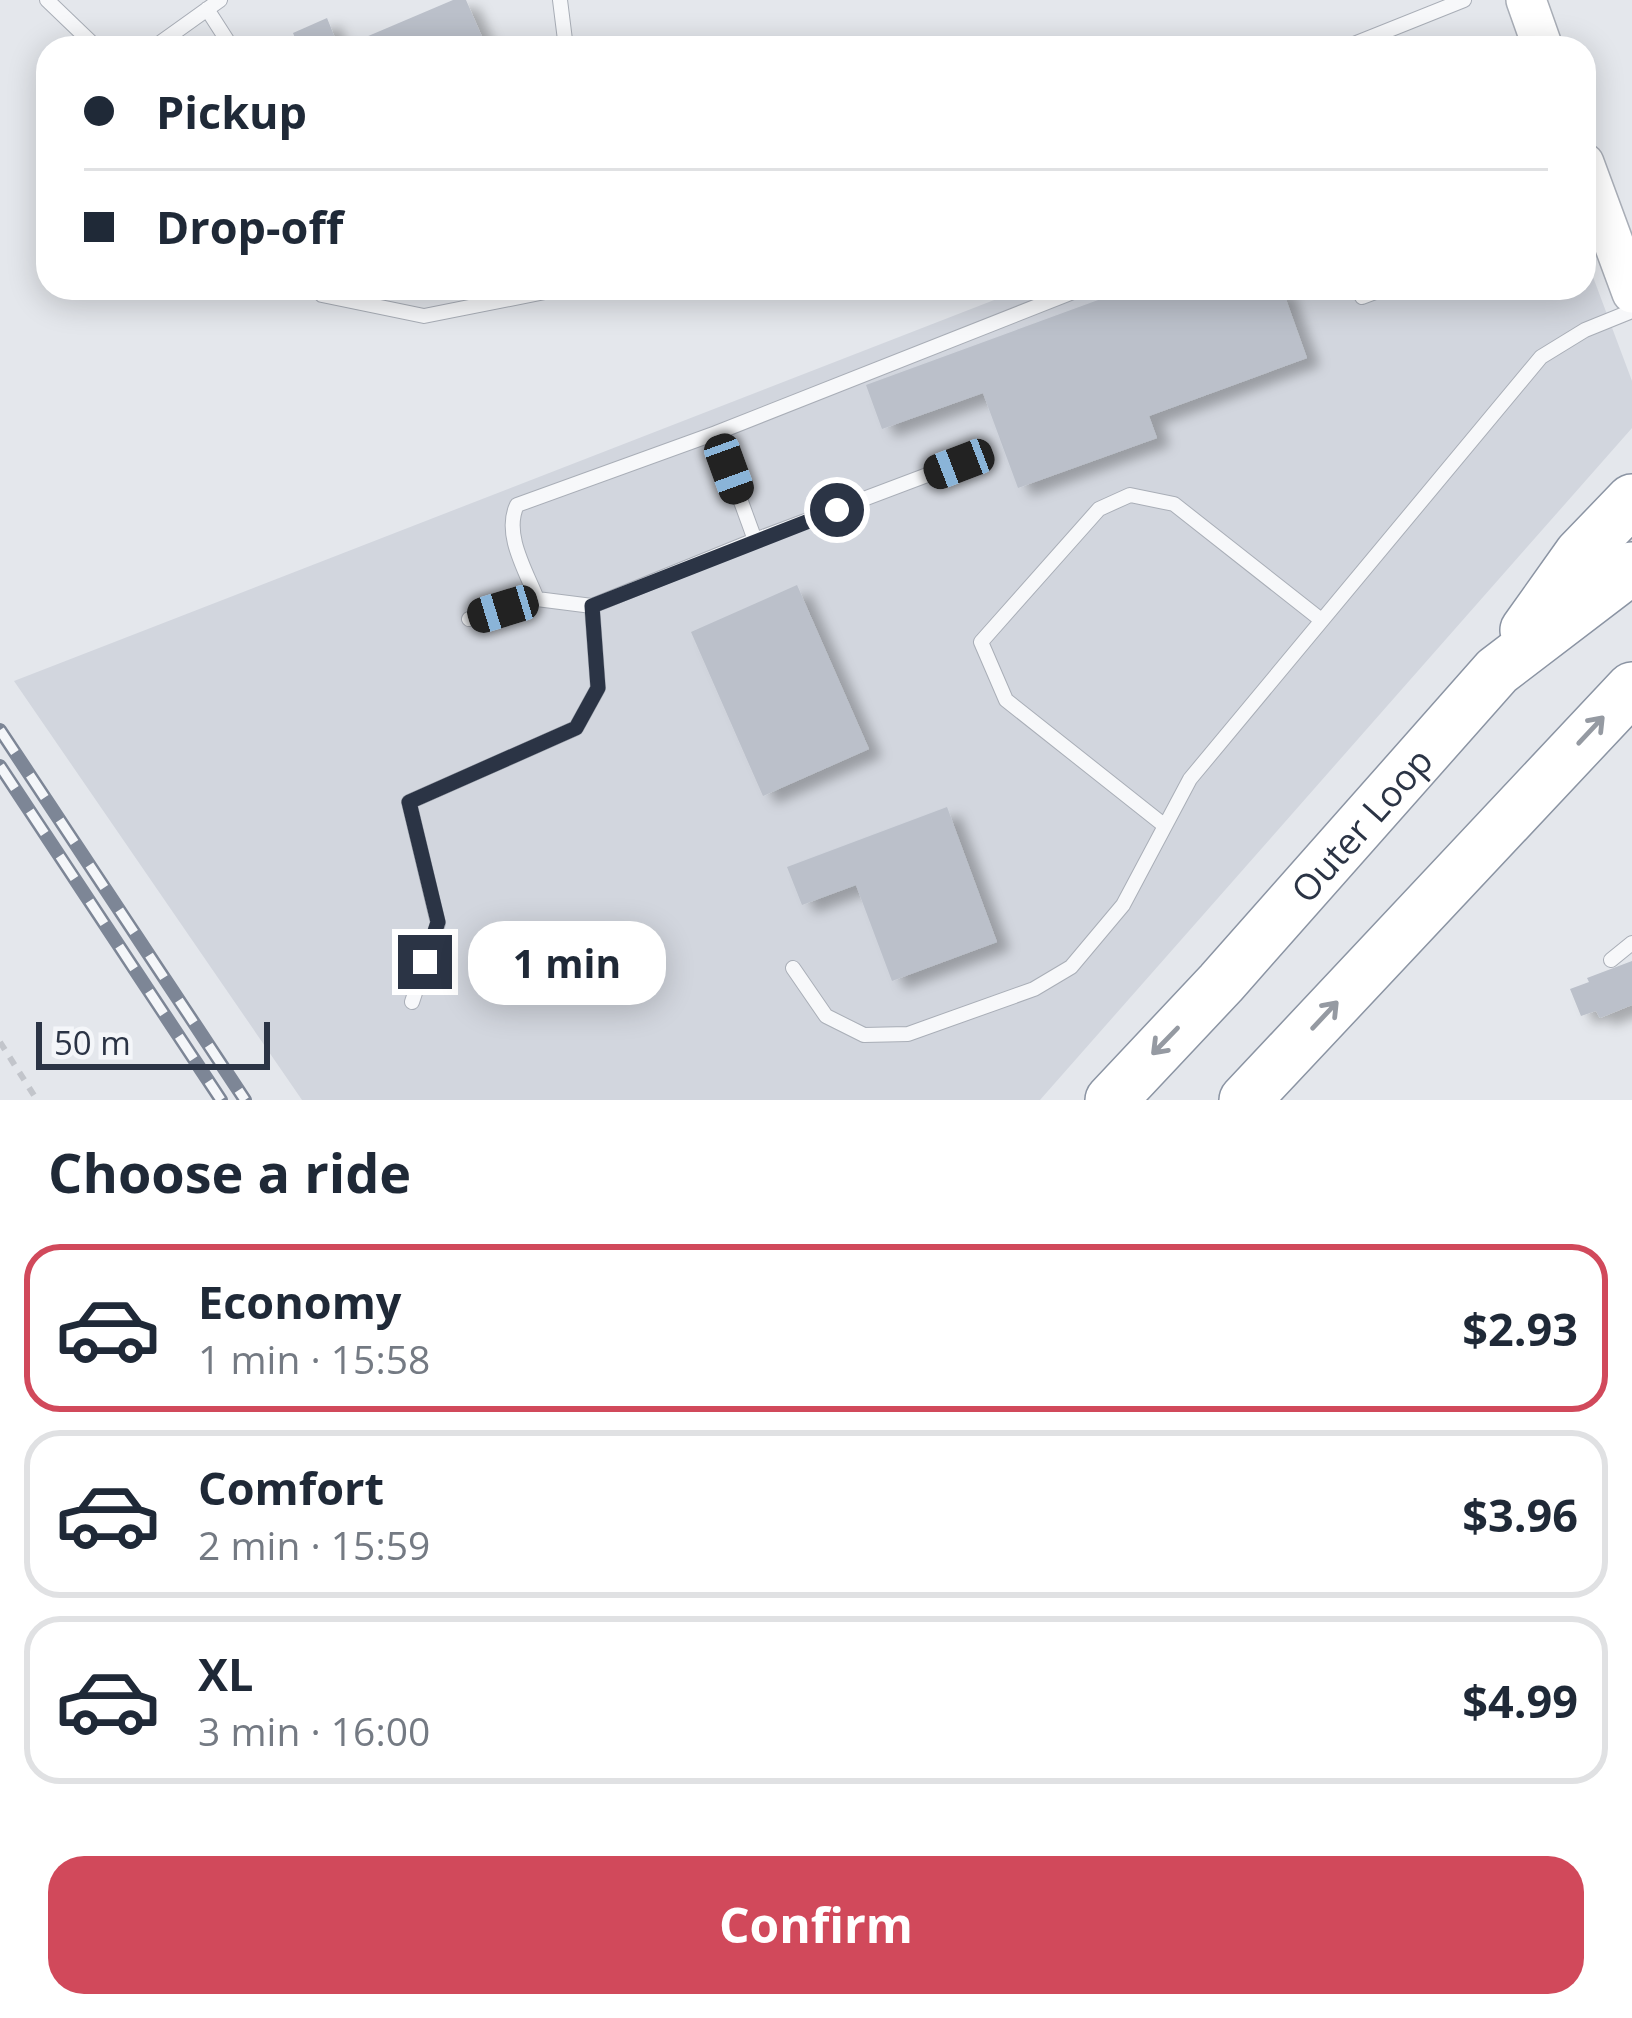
<!DOCTYPE html>
<meta charset="utf-8">
<style>
:root{--surface:#fff;--page:#f6f6f7;--text:#1f2937;--muted:#747a83;--line:#e0e1e3;--accent:#d1495b}
body{margin:0;font-family:"Open Sans",sans-serif;background:var(--page);color:var(--text);height:100vh;display:flex;flex-direction:column;font-size:45px;white-space:nowrap}
*{box-sizing:border-box;margin:0}
p{font-size:39px;color:var(--muted)}
.icon{flex:none;width:66px;height:66px;fill:none;stroke:currentColor;stroke-width:2;stroke-linecap:round;stroke-linejoin:round}
.map{position:relative;height:1100px;overflow:hidden}
.details{display:flex;flex-direction:column;background:var(--surface);flex:1}
.details>*{flex:none}
.top-card{position:absolute;left:36px;top:36px;width:1560px;height:264px;border-radius:36px;box-shadow:0 6px 30px #0003;display:grid;align-content:center;height:264px;padding:0 48px;background:var(--surface)}
.scale{position:absolute;left:36px;bottom:30px;width:234px;box-sizing:border-box;padding-left:12px;border:6px solid #2b3445;border-top:0;font-size:33px;line-height:42px;white-space:nowrap;color:#2b3445;-webkit-text-stroke:9px #f4f6f9;paint-order:stroke}
.end{position:absolute;width:54px;height:54px;margin:-27px;border:15px solid #2b3445;background:#fff;box-shadow:0 0 0 6px #fff}
.from{border-radius:50%}
.bubble{position:absolute;height:84px;border-radius:36px;background:var(--surface);box-shadow:0 6px 30px #0003;font-size:39px;font-weight:700;line-height:84px;text-align:center}
.car{position:absolute;width:36px;height:72px;margin:-36px -18px;border-radius:15px;box-shadow:0 0 9px 3px #0007;background:linear-gradient(#222 24%,#8ab4d8 0 40%,#222 0 76%,#8ab4d8 0 86%,#222 0)}
.top-card b{display:flex;align-items:center;gap:42px;height:114px;font-size:45px}
.top-card b+b{border-top:3px solid var(--line)}
.top-card i{width:30px;height:30px;background:var(--text)}
ul{padding:0;list-style:none}
li{display:flex;align-items:center;gap:36px;height:168px;margin:0 24px 18px;padding:0 24px;border:6px solid var(--line);border-radius:36px}
li div{flex:1}
li b{display:block;font-size:45px}
li em{font-style:normal;font-weight:700}
li.active{border-color:var(--accent)}
li>.icon{width:108px;height:108px;stroke-width:1.5}
h2{padding:0 48px;font-size:54px;line-height:144px}
.primary-button{display:flex;gap:24px;margin-top:auto;padding:24px 48px}
.primary-button a{flex:1;height:138px;border-radius:36px;background:var(--accent);color:#fff;font-size:48px;font-weight:700;line-height:138px;text-align:center}
.map>svg:first-child{display:block}
.built{fill:#d2d6de}
.building{fill:#bbc0ca;filter:url(#shadow)}
.lines{fill:none;stroke-linecap:round;stroke-linejoin:round}
.lane-casing{stroke:#a9aeb7;stroke-width:16}
.secondary-casing{stroke:#a9aeb7;stroke-width:42}
.highway-casing{stroke:#8b94a3;stroke-width:54}
.path{stroke:#c2c5cb;stroke-width:6;stroke-dasharray:9 9;stroke-linecap:butt}
.lane{stroke:#f7f8fa;stroke-width:14}
.secondary{stroke:#fff;stroke-width:39}
.highway{stroke:#fff;stroke-width:51}
.rail-casing{stroke:#7d8696;stroke-width:14}
.rail{stroke:#f4f6f9;stroke-width:9;stroke-dasharray:27;stroke-linecap:butt}
.oneway{stroke:#959aa2}
.route{stroke:#2b3445;stroke-width:15}
.labels{text-anchor:middle;dominant-baseline:central;stroke-width:10;stroke-linejoin:round;paint-order:stroke}
.street-label{font-size:36px;fill:#2b3445;stroke:#f4f6f9}
</style>
<div class="map">
<svg width="1632" height="1100" viewBox="0 0 1632 1100">
<defs>
<filter id="shadow"><feDropShadow dx="13" dy="8" stdDeviation="6" flood-color="#0004"/></filter>
</defs>
<rect width="100%" height="100%" fill="#e4e7ec"/>
<path class="built" d="M 1584,253 L 1632,381 L 1632,428 L 1040,1100 L 302,1100 L 14,681 L 1025,288 L 1584,288 Z"/>
<path class="building" d="M 453,0 L 466,0 L 487,48 L 340,48 Z
M 327,18 L 339,48 L 299,48 L 293,33 Z
M 1131,288 L 1282,288 L 1307,358 L 1149,416 L 1157,438 L 1018,488 L 983,393 L 882,429 L 866,385 Z
M 797,585 L 869,749 L 763,796 L 691,632 Z
M 947,807 L 997,942 L 892,981 L 856,885 L 802,905 L 787,867 Z
M 1632,961 L 1632,1005 L 1600,1018 L 1596,1011 L 1581,1016 L 1570,989 L 1589,982 L 1587,978 Z"/>
<g class="lines">
<g class="lane-casing">
<path id="lane" d="M 47,0 L 97,48
M 207,9 L 232,48
M 153,48 L 220,0
M 556,48 L 565,40 L 560,0
M 1344,48 L 1464,0
M 315,288 L 322,295 L 424,316 L 565,288
M 1358,288 L 1362,297 L 1386,288
M 959,463 L 755,540 L 716,433 L 1083,288
M 537,599 C 526,571 503,534 517,505 L 716,433
M 469,619 L 537,599 L 592,606 L 755,540
M 1165,826 L 1006,700 L 981,642 L 1099,509 L 1130,495 L 1174,504 L 1320,619
M 1611,960 L 1632,943
M 793,968 L 826,1016 L 864,1035 L 908,1034 L 1034,989 L 1071,967 L 1123,905 L 1190,779 L 1541,357 L 1585,330 L 1632,311
M 412,1002 L 438,923 L 409,802 L 576,728 L 598,688 L 592,606"/>
</g>
<g class="secondary-casing">
<path id="secondary" d="M 1526,0 L 1543,48
M 1584,163 L 1632,293"/>
</g>
<g class="highway-casing">
<g id="highway">
<path d="M 1526,630 L 1580,554 L 1632,500"/>
<path id="s1" d="M 1111,1100 L 1221,983 L 1497,671 L 1632,568"/>
<path d="M 1245,1100 L 1632,688"/>
</g>
</g>
<path class="path" d="M 0,1042 L 37,1100"/>
<use href="#lane" class="lane"/>
<use href="#secondary" class="secondary"/>
<use href="#highway" class="highway"/>
<g class="rail-casing">
<path id="rail" d="M 0,730 L 245,1100
M 0,766 L 221,1100"/>
</g>
<use href="#rail" class="rail"/>
</g>
<defs><path id="oneway-shaft" d="M-6 0H5M1.5-3L5.5 0L1.5 3" fill="none" stroke-width="1.6" stroke-linecap="round" stroke-linejoin="round" transform="scale(3)"/></defs>
<g class="oneway">
<use href="#oneway-shaft" transform="translate(1591 730) rotate(-47)"/>
<use href="#oneway-shaft" transform="translate(1325 1015) rotate(-47)"/>
<use href="#oneway-shaft" transform="translate(1165 1041) rotate(134)"/>
</g>
<g class="lines">
<path class="route" d="M 425,962 L 438,922 L 409,802 L 576,728 L 598,688 L 592,606 L 837,510"/>
</g>
<g class="labels">
<g class="street-label">
<text stroke="none"><textPath href="#s1" startOffset="372">Outer Loop</textPath></text>
</g>
</g>
</svg>
<div class="scale">50 m</div>
<i class="end from" style="left:837px;top:510px"></i>
<i class="end" style="left:425px;top:962px"></i>
<div class="bubble" style="left:468px;top:921px;width:198px">1 min</div>
<i class="car" style="left:959px;top:464px;rotate:249deg"></i>
<i class="car" style="left:729px;top:469px;rotate:160deg"></i>
<i class="car" style="left:503px;top:609px;rotate:253deg"></i>
<div class="top-card">
<b><i class="from"></i>Pickup</b>
<b><i></i>Drop-off</b>
</div>
</div>
<section class="details">
<h2>Choose a ride</h2>
<ul>
<li class="active"><svg class="icon" aria-label="car" viewBox="0 0 24 24"><path d="M5 17H2v-5l4-1 3-4h7l3 4 3 1v5h-3M9 17h6M6 11h13"/><circle cx="7" cy="17" r="2"/><circle cx="17" cy="17" r="2"/></svg><div><b>Economy</b><p>1 min · 15:58</p></div><em>$2.93</em></li>
<li><svg class="icon" aria-label="car" viewBox="0 0 24 24"><path d="M5 17H2v-5l4-1 3-4h7l3 4 3 1v5h-3M9 17h6M6 11h13"/><circle cx="7" cy="17" r="2"/><circle cx="17" cy="17" r="2"/></svg><div><b>Comfort</b><p>2 min · 15:59</p></div><em>$3.96</em></li>
<li><svg class="icon" aria-label="car" viewBox="0 0 24 24"><path d="M5 17H2v-5l4-1 3-4h7l3 4 3 1v5h-3M9 17h6M6 11h13"/><circle cx="7" cy="17" r="2"/><circle cx="17" cy="17" r="2"/></svg><div><b>XL</b><p>3 min · 16:00</p></div><em>$4.99</em></li>
</ul>
<div class="primary-button"><a>Confirm</a></div>
</section>
